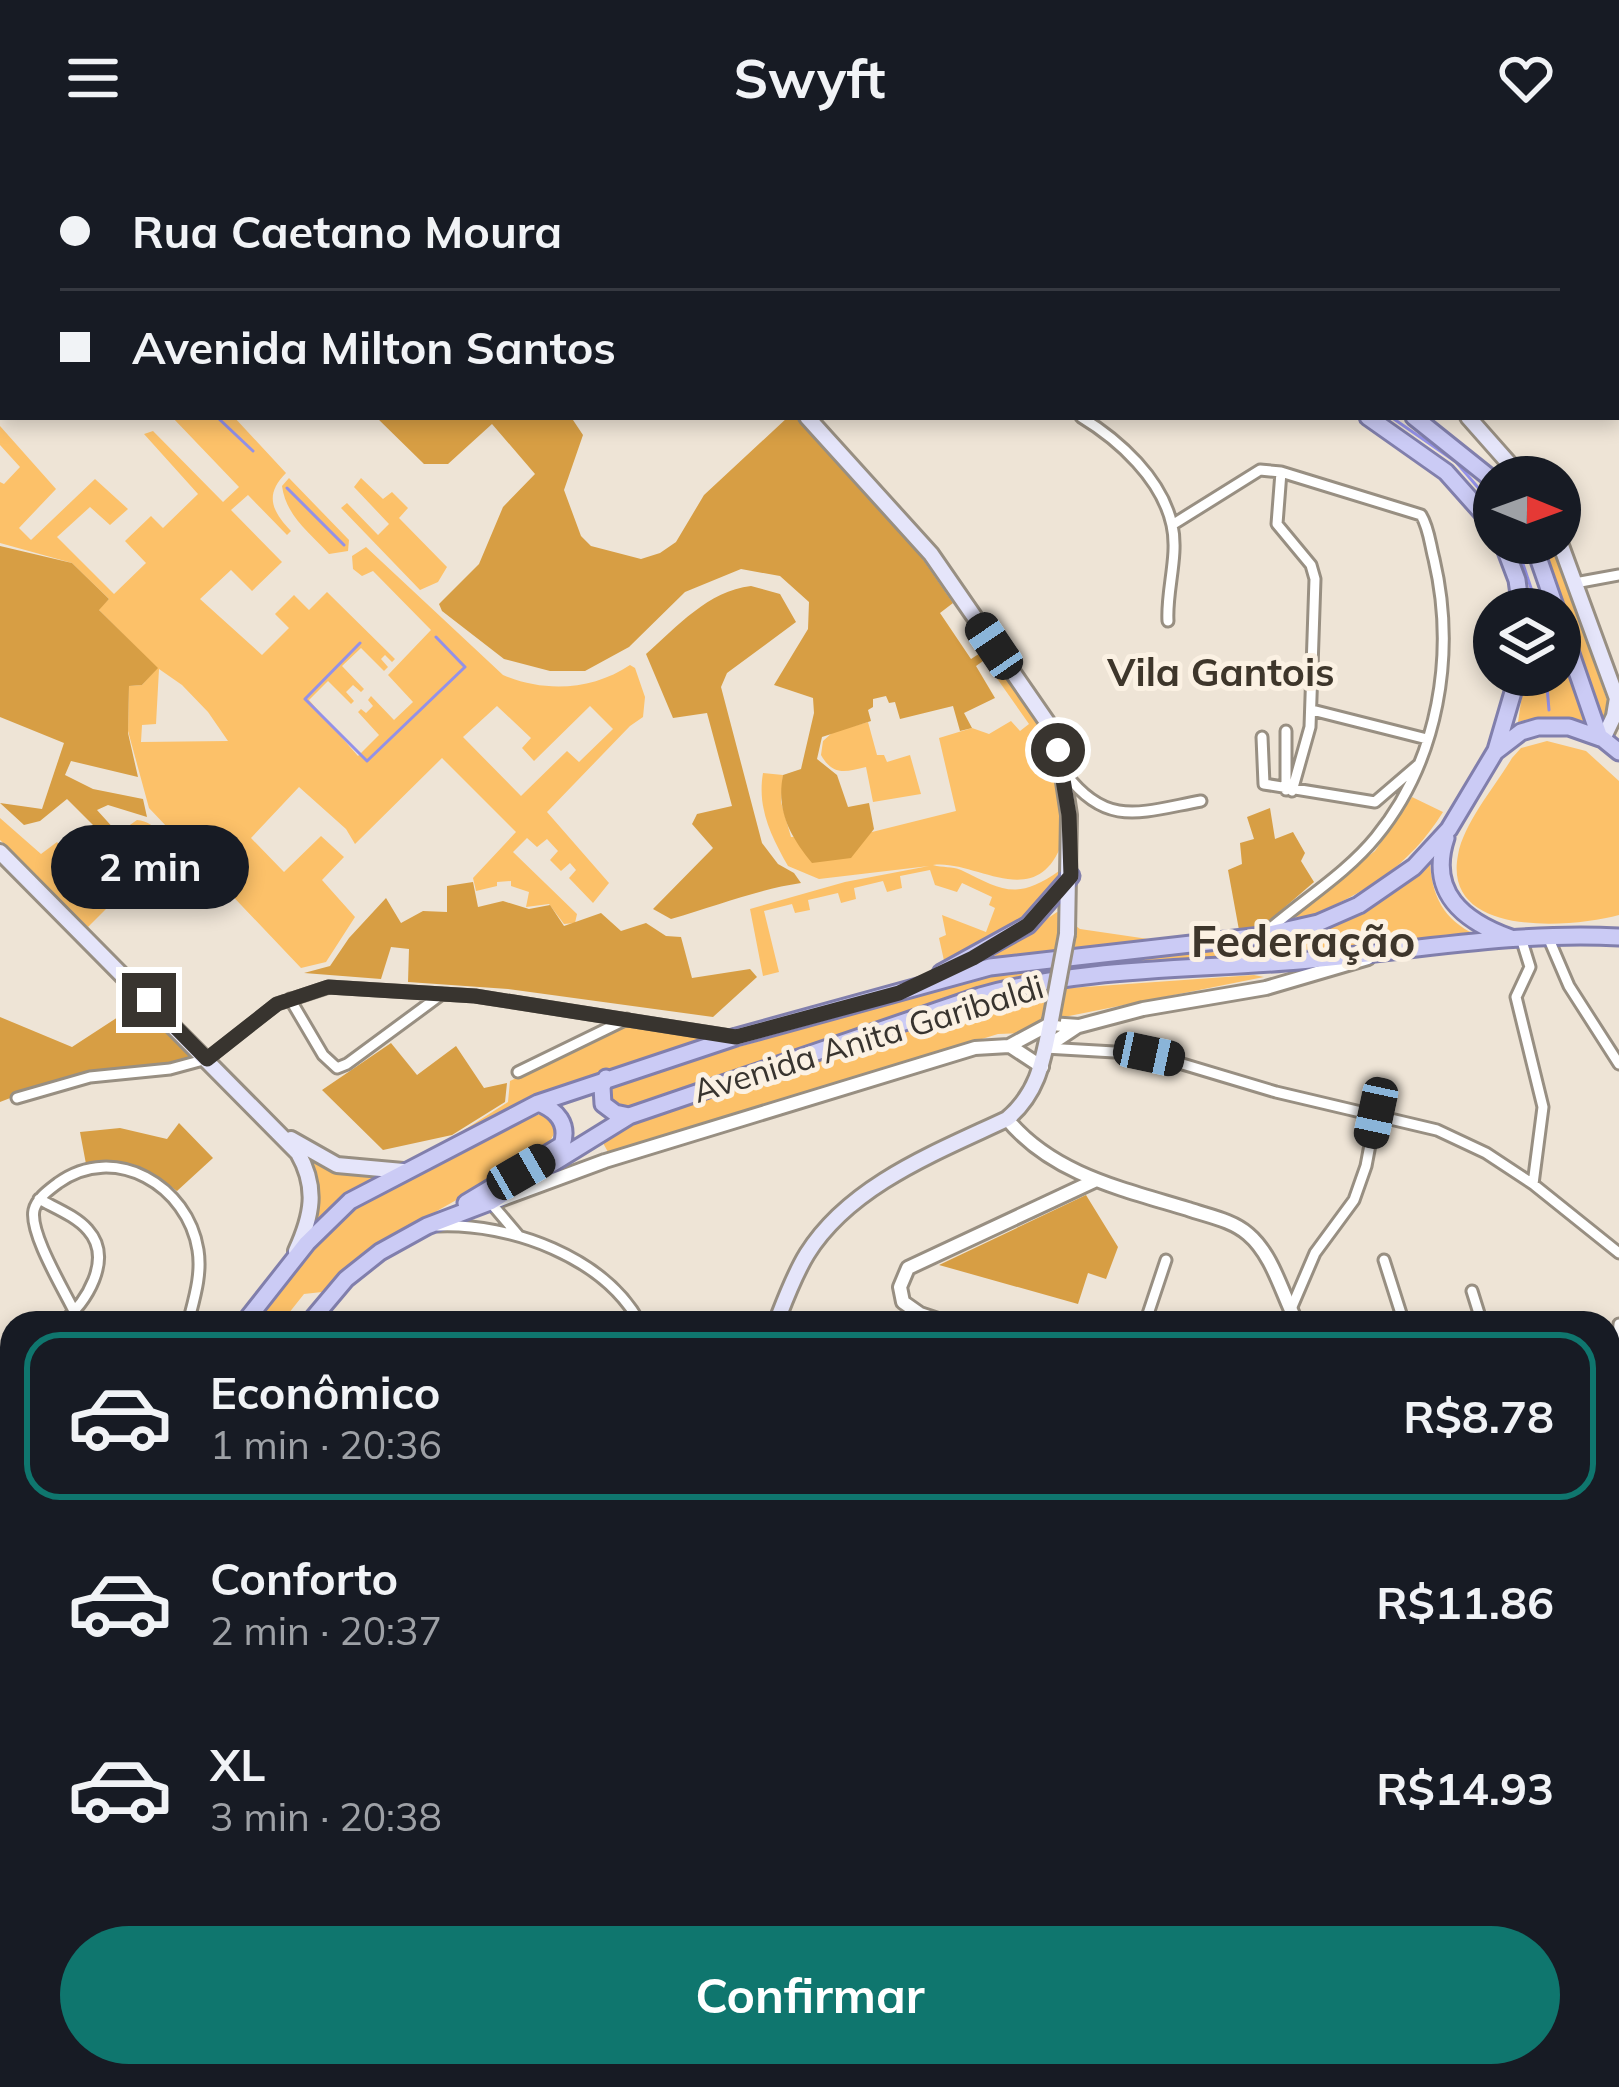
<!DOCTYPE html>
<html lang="pt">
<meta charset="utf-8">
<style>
:root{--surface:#171b24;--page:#242831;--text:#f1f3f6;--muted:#9ea1a6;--line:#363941;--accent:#0f766e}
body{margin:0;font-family:Mulish,sans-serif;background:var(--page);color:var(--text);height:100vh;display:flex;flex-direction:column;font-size:45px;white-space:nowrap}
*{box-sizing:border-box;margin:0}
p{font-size:39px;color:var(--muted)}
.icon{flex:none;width:66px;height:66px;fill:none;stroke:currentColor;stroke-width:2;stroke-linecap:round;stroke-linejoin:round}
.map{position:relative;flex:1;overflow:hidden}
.details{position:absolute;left:0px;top:1155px;width:1620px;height:777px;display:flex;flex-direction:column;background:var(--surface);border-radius:36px 36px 0 0;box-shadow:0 6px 18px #0003}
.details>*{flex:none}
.hud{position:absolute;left:0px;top:0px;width:1620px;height:264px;box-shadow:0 6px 18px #0003;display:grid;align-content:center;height:264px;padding:0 60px;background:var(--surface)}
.needle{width:78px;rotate:91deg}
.tools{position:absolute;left:1473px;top:300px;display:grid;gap:24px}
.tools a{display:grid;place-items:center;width:108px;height:108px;border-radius:50%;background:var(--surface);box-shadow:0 6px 18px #0003;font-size:60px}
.end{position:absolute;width:54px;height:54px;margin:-27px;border:15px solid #38342f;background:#fff;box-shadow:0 0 0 6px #fff}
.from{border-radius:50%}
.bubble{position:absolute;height:84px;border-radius:42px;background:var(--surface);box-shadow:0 6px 18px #0003;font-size:39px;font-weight:700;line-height:84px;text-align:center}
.car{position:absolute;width:36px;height:72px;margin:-36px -18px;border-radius:15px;box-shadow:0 0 9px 3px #0007;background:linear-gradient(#222 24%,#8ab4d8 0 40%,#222 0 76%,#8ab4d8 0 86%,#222 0)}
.hud b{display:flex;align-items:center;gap:42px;height:114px;font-size:45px}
.hud b+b{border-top:3px solid var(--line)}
.hud i{width:30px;height:30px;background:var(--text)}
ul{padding:21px 0 0;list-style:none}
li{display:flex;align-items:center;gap:36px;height:168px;margin:0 24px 18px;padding:0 36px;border:6px solid transparent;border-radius:36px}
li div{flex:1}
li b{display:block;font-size:45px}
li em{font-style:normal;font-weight:700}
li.on{border-color:var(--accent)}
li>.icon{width:108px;height:108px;stroke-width:1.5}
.primary-button{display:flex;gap:24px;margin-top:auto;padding:24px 60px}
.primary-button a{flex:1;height:138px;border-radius:72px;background:var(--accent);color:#fff;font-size:48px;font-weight:700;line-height:138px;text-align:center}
header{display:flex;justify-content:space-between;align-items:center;height:156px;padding:0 60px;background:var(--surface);font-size:54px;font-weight:700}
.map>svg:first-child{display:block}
.green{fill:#fcc169;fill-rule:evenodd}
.forest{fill:#d79e44}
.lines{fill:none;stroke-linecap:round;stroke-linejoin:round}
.stream{stroke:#9391e8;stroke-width:3}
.canal{stroke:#9391e8;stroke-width:10}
.minor-casing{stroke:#988f82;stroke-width:15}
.tertiary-casing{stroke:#988f82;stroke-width:18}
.secondary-casing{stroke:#988f82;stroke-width:20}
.primary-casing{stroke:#817fac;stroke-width:21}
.minor{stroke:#fff;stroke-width:9}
.tertiary{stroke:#fff;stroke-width:12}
.secondary{stroke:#e5e5fa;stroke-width:14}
.primary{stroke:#cbcbf5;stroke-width:15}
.secondary-bridge-casing{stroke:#988f82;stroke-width:20;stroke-linecap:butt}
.secondary-bridge{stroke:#e5e5fa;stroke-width:14}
.route{stroke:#38342f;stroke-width:15}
.labels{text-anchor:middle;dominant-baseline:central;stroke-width:10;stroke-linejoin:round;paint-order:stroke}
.street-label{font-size:33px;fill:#38342f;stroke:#fbf1e3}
.quarter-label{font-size:39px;font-weight:bold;fill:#3e362b;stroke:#fbf1e3}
.district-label{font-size:45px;font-weight:bold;fill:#3e362b;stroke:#fbf1e3}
</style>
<header><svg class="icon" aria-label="menu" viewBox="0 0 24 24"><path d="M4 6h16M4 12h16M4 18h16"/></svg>Swyft<svg class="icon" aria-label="heart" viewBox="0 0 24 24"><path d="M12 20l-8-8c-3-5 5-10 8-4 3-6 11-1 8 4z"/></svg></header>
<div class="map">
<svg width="1619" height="1931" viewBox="0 0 1619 1931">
<rect width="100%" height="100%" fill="#eee4d6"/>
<path class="green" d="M 172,261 L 234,261 L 286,317 C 264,339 272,355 291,375 L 287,379 L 248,339 L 231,354 L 282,406 L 252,435 L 231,414 L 200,443 L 262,499 L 289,472 L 275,458 L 294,439 L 309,454 L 327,436 L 395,503 L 392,506 L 385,499 L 381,503 L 388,511 L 384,515 L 361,492 L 342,510 L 364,533 L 361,536 L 353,529 L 346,536 L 354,545 L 351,548 L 328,525 L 309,544 L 358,600 L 379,579 L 358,556 L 361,553 L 366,557 L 373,550 L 368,544 L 371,540 L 394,564 L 413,546 L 388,519 L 431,474 L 373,415 L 362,420 L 353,413 L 352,400 L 366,391 L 503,519 C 545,537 593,534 630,509 L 635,512 L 645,541 L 643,561 L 630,570 L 547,656 L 609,727 L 593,747 L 569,722 L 576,714 L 570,707 L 561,715 L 550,704 L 558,695 L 547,683 L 537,691 L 527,682 L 513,696 L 577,758 L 575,767 L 564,768 L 549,748 L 526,751 L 529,736 L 511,730 L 511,725 L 497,726 L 497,730 L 476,735 L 473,722 L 516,676 L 442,602 L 355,688 L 346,673 L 299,631 L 251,682 L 284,716 L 321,680 L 344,701 L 322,724 L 355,761 L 326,806 L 301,812 L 149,652 L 128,575 L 129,530 L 142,529 L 157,512 L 98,453 L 109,443 L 72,407 L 0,387 L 0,326 L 4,328 L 20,311 L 0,289 L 0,270 L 56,333 L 19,372 L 31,384 L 95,323 L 128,353 L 110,369 L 90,351 L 57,381 L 114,438 L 146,407 L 125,385 L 151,360 L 163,372 L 198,338 L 144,278 L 153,275 L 223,346 L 239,331 ZM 159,513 L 182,529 L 208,556 L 228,585 L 141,586 L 142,569 L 156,568 ZM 497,550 L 531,582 L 522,592 L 534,605 L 590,550 L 613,573 L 579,606 L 567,595 L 521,640 L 463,581 Z
M 289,322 L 349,384 L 348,395 L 329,398 C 310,377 286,360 282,330 Z
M 361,322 L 383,343 L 392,336 L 408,352 L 399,362 L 447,411 L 438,426 L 420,434 L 341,352 L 347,347 L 378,379 L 389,368 L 354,331 Z
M 1537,387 L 1552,387 L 1608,547 L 1603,566 Z
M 1560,494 L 1585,568 C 1562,559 1542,559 1518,566 L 1525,519 L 1560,519 Z
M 1004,515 C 1049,570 1058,618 1062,687 C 1036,758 975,703 933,709 C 943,712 952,710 961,714 C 1002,734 1016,745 1059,715 L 1050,747 L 1029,765 L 945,809 L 939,782 L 946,779 L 942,759 L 986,776 L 995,752 L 989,749 L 992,741 L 962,727 L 957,736 L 935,729 L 930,714 L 900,720 L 902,732 L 887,736 L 883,725 L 854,732 L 856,743 L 841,747 L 838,737 L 808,744 L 810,754 L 795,757 L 792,748 L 764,755 L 779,816 L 763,820 L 750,753 L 845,726 L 929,710 L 819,723 L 788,710 C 771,680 757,652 763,617 L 783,619 L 781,646 L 791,681 L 872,676 L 956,655 L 939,582 L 972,572 L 989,578 L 1011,565 L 1020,575 L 1029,568 L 996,521 Z
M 868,566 L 877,599 L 884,599 L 887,606 L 910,599 L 921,638 L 873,646 L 866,611 C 845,616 833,620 821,599 L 823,585 L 833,576 Z
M 1547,585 L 1586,595 L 1619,625 L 1619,759 C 1571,772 1442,782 1458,699 C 1464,666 1495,631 1512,602 L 1521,592 Z
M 1412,641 L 1443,656 C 1409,711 1364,738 1305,762 L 1296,761 L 1302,752 L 1375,695 Z
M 0,662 L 41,698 L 57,686 L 82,714 L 76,722 L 91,736 L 100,734 L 110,749 L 88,771 L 0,684 Z
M 137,664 C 157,666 169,685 169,703 L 142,729 L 131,726 L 121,730 L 113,726 L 130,697 L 119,684 L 127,671 Z
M 1430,704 C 1431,740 1444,764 1476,779 L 1015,821 L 621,953 L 610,950 L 607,934 L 612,927 L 1015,812 L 1245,791 L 1317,776 L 1373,750 Z
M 1057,756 L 1080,773 L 1155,784 L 989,803 Z
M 1254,819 L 1264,821 L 1039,866 L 1023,877 L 998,878 L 626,993 L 608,996 L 603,987 L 609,978 L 630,964 L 909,870 L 1043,834 Z
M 626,871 L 706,882 L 461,976 L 508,946 L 510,925 Z
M 544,958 L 553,967 L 555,976 L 545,994 L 366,1095 L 322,1136 L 304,1138 L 281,1167 L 257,1167 C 283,1133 308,1095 339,1066 C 365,1042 512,960 544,958 Z
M 301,996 L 381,1018 L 345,1038 L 314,1068 L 315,1027 Z"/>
<path class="forest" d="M 376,261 L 571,261 L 583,279 L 564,334 L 581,380 L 591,390 L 641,403 L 660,397 L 676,386 L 704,339 L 788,261 L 796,261 L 898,367 L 953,447 L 940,457 L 971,503 L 988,492 L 993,498 L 976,510 L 995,542 L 964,557 L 972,572 L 960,575 L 953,550 L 900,563 L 895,546 L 889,547 L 886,540 L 873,543 L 873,551 L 868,554 L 871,565 L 822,581 L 817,603 L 837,619 L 848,651 L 869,647 L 874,673 L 851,702 L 812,707 C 790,680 776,655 783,619 L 801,613 L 814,557 L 813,542 L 774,529 L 808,473 L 809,446 L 780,420 L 741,413 L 685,436 L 629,491 L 585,515 L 550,515 L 504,503 L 442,455 L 439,448 L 479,408 L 503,351 L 535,318 L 492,268 L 448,308 L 424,308 Z
M 0,390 L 72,407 L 109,443 L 99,454 L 158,512 L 142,529 L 129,530 L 128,577 L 138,621 L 71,605 L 65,619 L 93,633 L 143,643 L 147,661 L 108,649 L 97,654 L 116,675 L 108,684 L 67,643 L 40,665 L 24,669 L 0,647 L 42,653 L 64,587 L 0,561 Z
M 751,430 L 780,438 L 796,466 L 727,517 L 721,531 L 762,687 L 778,708 L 794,717 L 801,727 C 755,734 716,750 671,763 L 653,753 L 713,692 L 692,668 L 697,658 L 732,650 L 707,557 L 673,562 L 646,498 C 678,470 708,435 751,430 Z
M 1270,652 L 1275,683 L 1293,676 L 1305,697 L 1301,705 L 1314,726 L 1262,771 L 1239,774 L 1228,714 L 1242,708 L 1240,687 L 1254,683 L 1247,661 Z
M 473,726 L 478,751 L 503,745 L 529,753 L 550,749 L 564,770 L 601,757 L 621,775 L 646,767 L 666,780 L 681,781 L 692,822 L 750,813 L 757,821 L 713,861 L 508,833 L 408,826 L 409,793 L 391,791 L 381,823 L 304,817 L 330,810 L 349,782 L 386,742 L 401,767 L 423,755 L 447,756 L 447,730 Z
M 138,848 L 197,903 L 54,925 L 0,946 L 0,861 L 72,891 Z
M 391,887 L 417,919 L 456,890 L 484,932 L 507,927 L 505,946 L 452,979 L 383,994 L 322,934 Z
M 179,967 L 213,1002 L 177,1035 C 147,1014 123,999 86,1008 L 80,976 L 120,972 L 167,983 Z
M 1086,1039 L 1118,1091 L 1106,1123 L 1088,1117 L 1078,1148 L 939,1109 Z"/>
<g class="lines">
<path class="stream" d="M 1285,3 L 1286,0
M 0,237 L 3,237
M 217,261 L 253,295
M 1391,261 L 1456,306 L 1494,350
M 287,332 L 344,389
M 1516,387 L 1538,453
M 360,487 L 305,543 L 367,605 L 465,511 L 436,481
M 1546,519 L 1549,554"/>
<path class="canal" d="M 0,1422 L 12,1420"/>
<g class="minor-casing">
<path id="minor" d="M 1540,0 L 1542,3
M 522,3 L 531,0
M 1130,3 L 1131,0
M 1182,3 L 1184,0
M 1617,47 L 1619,46
M 1617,76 L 1619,78
M 0,102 L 3,102
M 1081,261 C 1119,284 1162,323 1172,369 C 1179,399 1166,435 1168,465
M 1281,316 L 1277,368 L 1311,409 L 1315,423 L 1310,571 L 1292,635
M 1172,369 L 1260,314 L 1281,316 L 1421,359 C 1429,372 1430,388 1434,403 C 1456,497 1439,604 1376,681 C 1346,718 1301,745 1265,777
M 1575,427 L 1619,419
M 1312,554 L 1427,583
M 1286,575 L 1286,634
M 1262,581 L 1264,628 L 1375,646 L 1418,609
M 1066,618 C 1107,672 1141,656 1201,645
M 1548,781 L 1569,830 L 1619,908
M 1521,782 L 1530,811 L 1516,841 L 1543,951 L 1533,1028
M 290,843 L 323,899 L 337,912 L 347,908 L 442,838
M 1045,892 L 1149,898 L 1276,936 L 1437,974 L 1486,997 L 1533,1028 L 1619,1097
M 518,916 L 627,863
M 17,942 L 90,921 L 170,913 L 207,903 L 277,848 L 329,831 L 475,840 L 730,880
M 39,1043 C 55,1052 76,1060 88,1074 C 114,1103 86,1147 62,1167
M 490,1046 L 518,1079
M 438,1070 C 511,1067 604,1101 640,1167
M 1384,1104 L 1404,1167
M 1472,1135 L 1482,1167
M 1291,1153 L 1315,1097 L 1354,1044 L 1366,1010 L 1376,957
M 75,1157 C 64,1134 29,1077 34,1054 C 37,1042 49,1034 58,1027 C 115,986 188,1030 198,1094 C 202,1119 194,1143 188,1167
M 1145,1167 L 1166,1104
M 1619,1168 L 1616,1208 L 1619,1248
M 0,1218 L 12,1208
M 1608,1338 L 1619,1337
M 1608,1520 L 1619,1534
M 0,1539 L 12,1538
M 1608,1557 L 1619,1550
M 337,1920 L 339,1931
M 418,1920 L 422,1931
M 447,1920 L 467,1931
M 759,1920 L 759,1931
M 1115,1920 L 1134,1931
M 525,1931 L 526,1920
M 1265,1931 L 1266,1920
M 1474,1931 L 1476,1920
M 1534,1931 L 1537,1920"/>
</g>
<g class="tertiary-casing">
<path id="tertiary" d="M 1010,890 L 1042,911
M 1045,892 L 1078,870
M 1007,963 C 1052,1018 1122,1033 1188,1053 C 1208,1060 1232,1064 1248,1078 C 1273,1099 1282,1138 1297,1167
M 497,1045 L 605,1005 L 975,892 L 1009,890 L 1050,868 L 1079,870 L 1143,853 L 1266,832 L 1368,802
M 947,1167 L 920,1158 L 903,1146 L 900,1131 L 908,1112 L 1094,1025
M 207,1920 L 209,1931
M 624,1920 L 626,1931
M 846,1920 L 854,1931
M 1051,1931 L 1056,1920"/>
</g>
<g class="secondary-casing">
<path id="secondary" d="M 777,3 L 779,0
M 1366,3 L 1368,0
M 807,261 L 931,398 L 1047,566 L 1061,606 L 1069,659 L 1067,778
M 1468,261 L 1521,321
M 1560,387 L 1619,548
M 1603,583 L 1614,560 L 1617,542
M 0,696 L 298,997 C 318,1032 312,1060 296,1095
M 291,983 L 337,1009 L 403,1015
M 776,1167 C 785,1144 794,1119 807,1098 C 850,1029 937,996 1007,963 C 1039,936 1043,904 1051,864
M 0,1782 L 12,1774"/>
</g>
<g class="primary-casing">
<path id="primary" d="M 1255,3 L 1256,0
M 1311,3 L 1312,0
M 1368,261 L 1446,316 L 1494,370
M 1414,261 L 1494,325
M 1503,387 L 1517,424 L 1521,453
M 1533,387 L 1556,453
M 1560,466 L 1600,582
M 1496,594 L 1518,519
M 1446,682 C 1428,736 1463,765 1511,782
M 941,817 L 1028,769 L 1071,720
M 606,922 L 602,931 L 603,948 L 615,957 L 629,960
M 466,1047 L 562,989 C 569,968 557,954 538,947
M 244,1167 L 307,1087 L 350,1045 L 538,947 L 736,881 L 990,811 L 1261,780 L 1318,767 L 1359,749 L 1414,711 L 1449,673 L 1495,596 L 1521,576 L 1538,571 L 1569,571 L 1603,583 L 1619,596
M 309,1167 L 346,1123 L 380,1096 L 427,1070 L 490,1046 L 629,960 L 980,840 C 1082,811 1193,814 1299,805 C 1405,796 1513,775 1619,781
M 0,1396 L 12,1394
M 0,1438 L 12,1436"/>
</g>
<use href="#minor" class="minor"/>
<use href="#tertiary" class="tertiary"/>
<use href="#secondary" class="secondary"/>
<use href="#primary" class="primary"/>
<g class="secondary-bridge-casing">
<path id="secondary-bridge" d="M 1051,864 L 1067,778"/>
</g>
<use href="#secondary-bridge" class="secondary-bridge"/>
</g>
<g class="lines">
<path class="route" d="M 149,844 L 207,903 L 277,848 L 328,831 L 475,840 L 736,881 L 899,837 L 973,802 L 1028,769 L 1071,720 L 1069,659 L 1058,594"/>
</g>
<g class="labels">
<g class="street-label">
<text transform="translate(868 882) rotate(-17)">Avenida Anita Garibaldi</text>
</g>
<g class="quarter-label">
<text x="1221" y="515">Vila Gantois</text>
</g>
<g class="district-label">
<text x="1303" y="784">Federação</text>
</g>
</g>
</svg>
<div class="tools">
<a><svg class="needle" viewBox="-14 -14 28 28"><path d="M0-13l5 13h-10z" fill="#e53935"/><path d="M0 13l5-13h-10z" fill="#9ea1a6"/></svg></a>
<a><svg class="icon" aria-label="layers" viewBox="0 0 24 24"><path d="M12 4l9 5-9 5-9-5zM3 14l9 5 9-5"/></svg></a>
</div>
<i class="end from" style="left:1058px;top:594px"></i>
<i class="end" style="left:149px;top:844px"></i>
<div class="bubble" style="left:51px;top:669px;width:198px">2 min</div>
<i class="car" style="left:994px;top:490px;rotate:326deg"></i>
<i class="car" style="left:1149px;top:898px;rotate:102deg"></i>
<i class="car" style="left:1376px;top:957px;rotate:192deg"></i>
<i class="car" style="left:521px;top:1016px;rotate:60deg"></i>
<div class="hud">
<b><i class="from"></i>Rua Caetano Moura</b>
<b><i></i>Avenida Milton Santos</b>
</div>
<section class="details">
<ul>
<li class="on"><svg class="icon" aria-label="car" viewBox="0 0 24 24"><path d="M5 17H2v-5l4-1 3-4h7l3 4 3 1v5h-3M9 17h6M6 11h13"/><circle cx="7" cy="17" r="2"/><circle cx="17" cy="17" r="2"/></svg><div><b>Econômico</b><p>1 min · 20:36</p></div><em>R$8.78</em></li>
<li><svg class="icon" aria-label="car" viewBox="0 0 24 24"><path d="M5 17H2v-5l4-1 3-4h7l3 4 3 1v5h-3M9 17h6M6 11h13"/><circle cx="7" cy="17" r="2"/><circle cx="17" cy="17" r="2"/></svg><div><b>Conforto</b><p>2 min · 20:37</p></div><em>R$11.86</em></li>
<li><svg class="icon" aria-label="car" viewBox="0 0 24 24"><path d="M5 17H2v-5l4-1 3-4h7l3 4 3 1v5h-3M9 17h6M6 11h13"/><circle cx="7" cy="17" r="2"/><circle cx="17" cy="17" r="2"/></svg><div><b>XL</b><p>3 min · 20:38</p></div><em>R$14.93</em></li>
</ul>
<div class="primary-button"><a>Confirmar</a></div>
</section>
</div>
